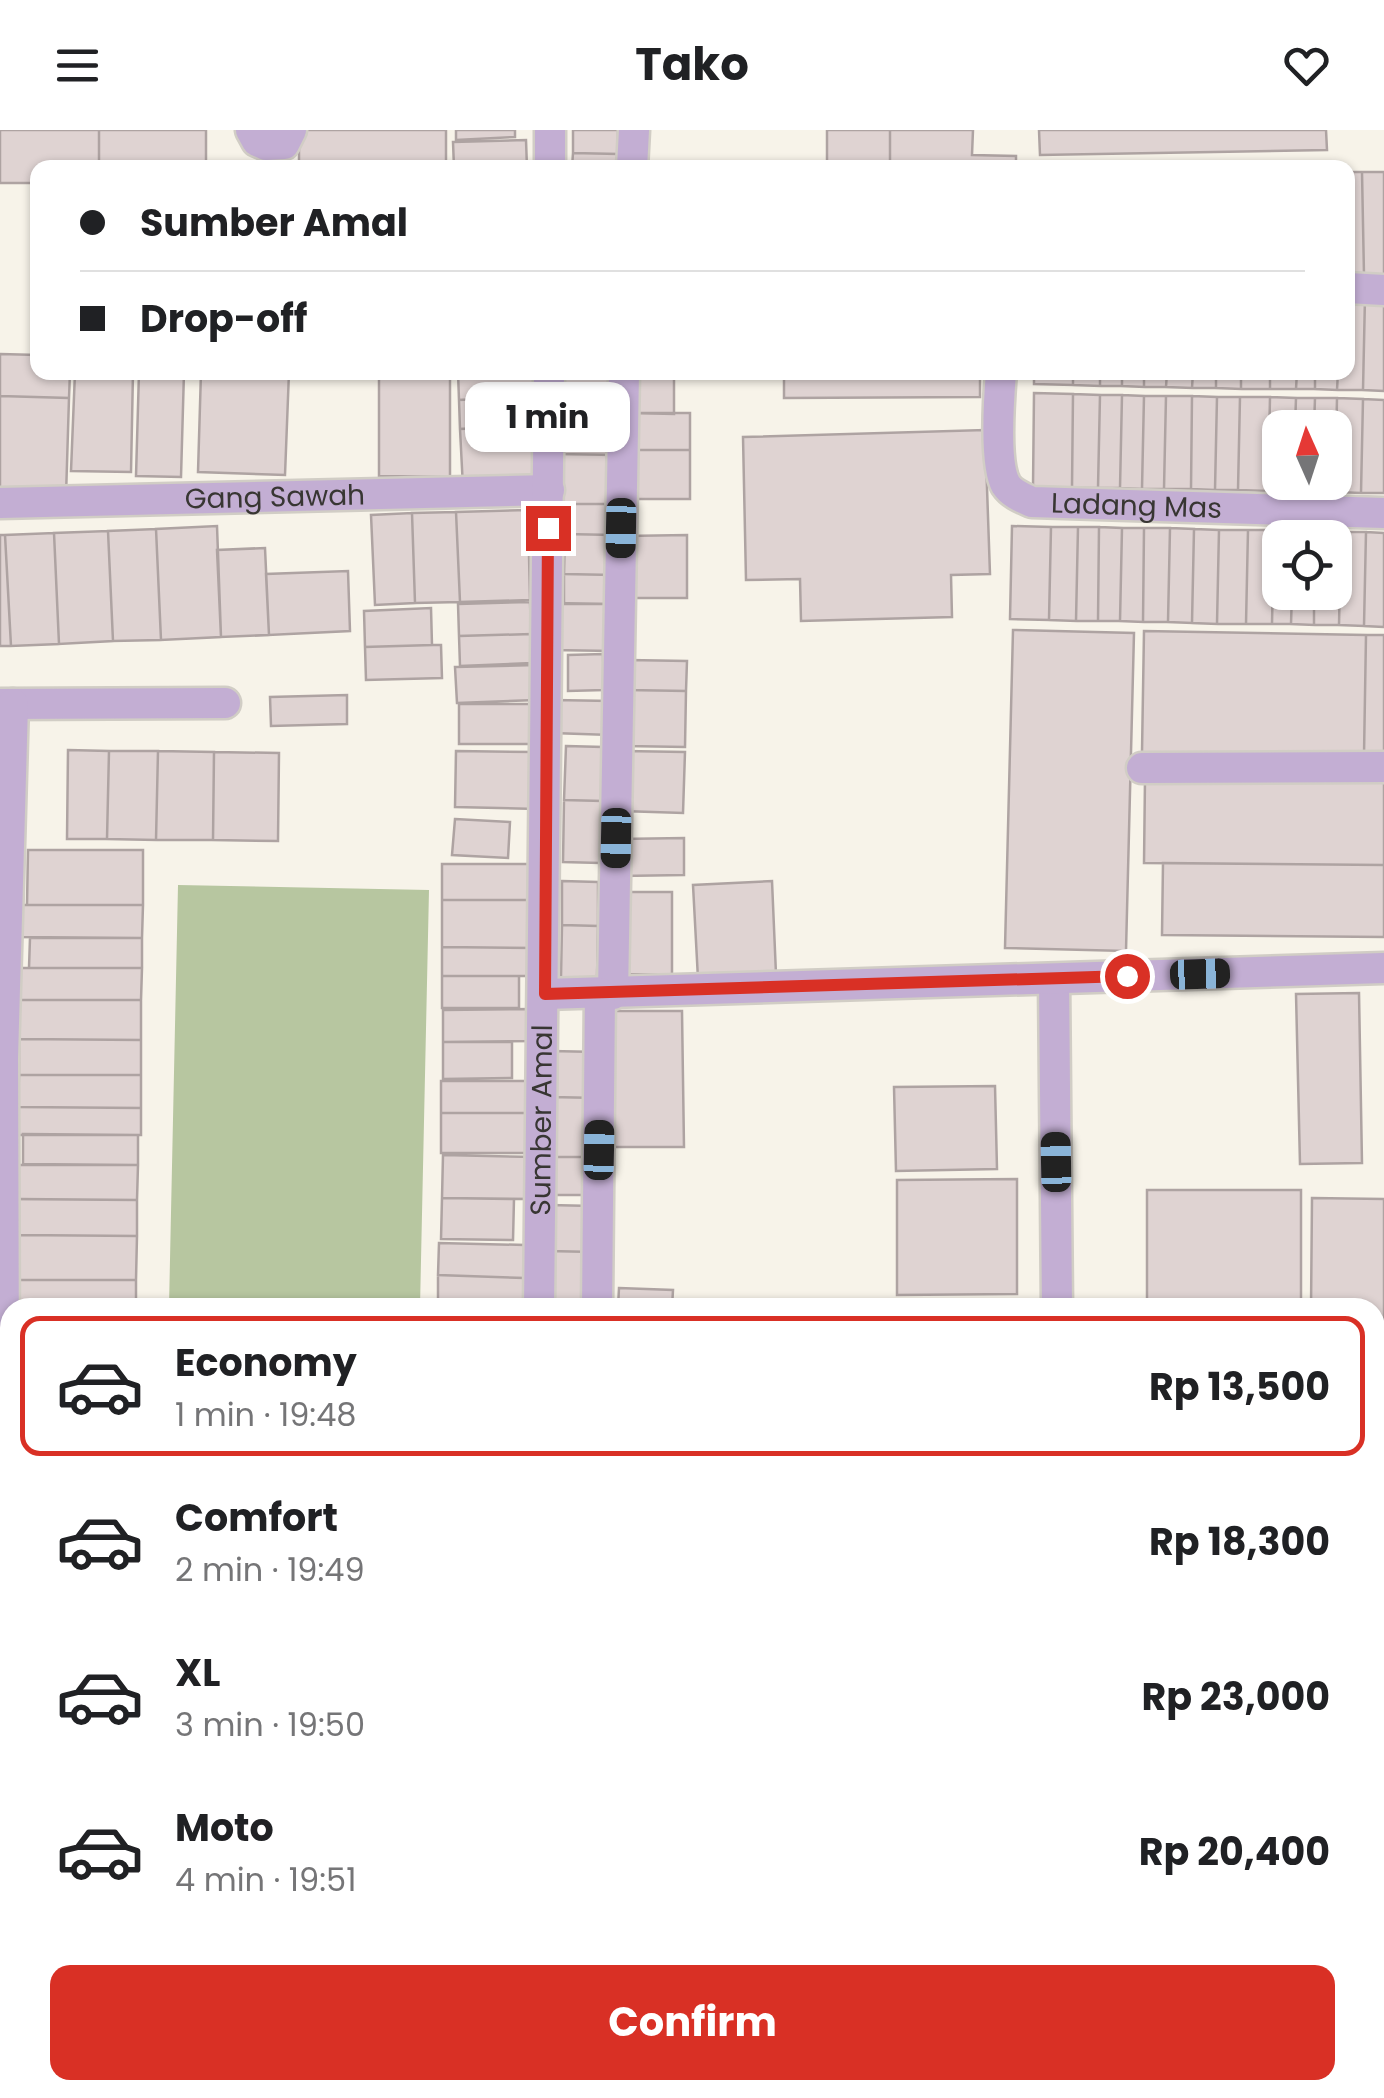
<!DOCTYPE html>
<meta charset="utf-8">
<style>
:root{--surface:#fff;--page:#f2f2f2;--text:#202124;--muted:#757577;--line:#e0e0e0;--accent:#d93025}
body{margin:0;font-family:Poppins,sans-serif;background:var(--page);color:var(--text);height:100vh;display:flex;flex-direction:column;font-size:38px;white-space:nowrap}
*{box-sizing:border-box;margin:0}
p{font-size:32px;color:var(--muted)}
.icon{flex:none;width:55px;height:55px;fill:none;stroke:currentColor;stroke-width:2;stroke-linecap:round;stroke-linejoin:round}
.map{position:relative;flex:1;overflow:hidden}
.details{position:absolute;left:0px;top:1168px;width:1385px;height:802px;display:flex;flex-direction:column;background:var(--surface);border-radius:30px 30px 0 0;box-shadow:0 2px 8px #0004}
.details>*{flex:none}
.hud{position:absolute;left:30px;top:30px;width:1325px;height:220px;border-radius:20px;box-shadow:0 2px 8px #0004;display:grid;align-content:center;height:220px;padding:0 50px;background:var(--surface)}
.needle{width:65px;rotate:357deg}
.controls{position:absolute;left:1262px;top:280px;display:grid;gap:20px}
.controls a{display:grid;place-items:center;width:90px;height:90px;border-radius:20px;background:var(--surface);box-shadow:0 2px 8px #0004;font-size:50px}
.end{position:absolute;width:45px;height:45px;margin:-22px;border:12px solid #d93025;background:#fff;box-shadow:0 0 0 5px #fff}
.from{border-radius:50%}
.bubble{position:absolute;height:70px;border-radius:20px;background:var(--surface);box-shadow:0 2px 8px #0004;font-size:32px;font-weight:700;line-height:70px;text-align:center}
.car{position:absolute;width:30px;height:60px;margin:-30px -15px;border-radius:12px;box-shadow:0 0 8px 2px #0007;background:linear-gradient(#222 24%,#8ab4d8 0 40%,#222 0 76%,#8ab4d8 0 86%,#222 0)}
.hud b{display:flex;align-items:center;gap:35px;height:95px;font-size:38px}
.hud b+b{border-top:2px solid var(--line)}
.hud i{width:25px;height:25px;background:var(--text)}
ul{padding:18px 0 0;list-style:none}
li{display:flex;align-items:center;gap:30px;height:140px;margin:0 20px 15px;padding:0 30px;border:5px solid transparent;border-radius:20px}
li div{flex:1}
li b{display:block;font-size:38px}
li em{font-style:normal;font-weight:700}
li.selected{border-color:var(--accent)}
li>.icon{width:90px;height:90px;stroke-width:1.5}
.button{display:flex;gap:20px;margin-top:auto;padding:20px 50px}
.button a{flex:1;height:115px;border-radius:20px;background:var(--accent);color:#fff;font-size:40px;font-weight:700;line-height:115px;text-align:center}
header{display:flex;justify-content:space-between;align-items:center;height:130px;padding:0 50px;background:var(--surface);font-size:45px;font-weight:700}
.map>svg:first-child{display:block}
.green{fill:#b7c6a0}
.building{fill:#dfd3d2;stroke:#aea3a2;stroke-width:2.5}
.lines{fill:none;stroke-linecap:round;stroke-linejoin:round}
.minor-casing{stroke:#d1cdc5;stroke-width:35}
.minor{stroke:#c3aed3;stroke-width:30}
.route{stroke:#d93025;stroke-width:12}
.labels{text-anchor:middle;dominant-baseline:central;stroke-width:9;stroke-linejoin:round;paint-order:stroke}
.street-label{font-size:28px;fill:#383633;stroke:#f7f3e9}
</style>
<header><svg class="icon" aria-label="menu" viewBox="0 0 24 24"><path d="M4 6h16M4 12h16M4 18h16"/></svg>Tako<svg class="icon" aria-label="heart" viewBox="0 0 24 24"><path d="M12 20l-8-8c-3-5 5-10 8-4 3-6 11-1 8 4z"/></svg></header>
<div class="map">
<svg width="1384" height="1968" viewBox="0 0 1384 1968">
<rect width="100%" height="100%" fill="#f7f3e9"/>
<path class="green" d="M 178,755 L 429,760 L 420,1177 L 169,1177 Z
M 0,1353 L 10,1354 L 10,1594 L 0,1593 Z"/>
<path class="building" d="M 0,0 L 99,0 L 99,38 L 38,38 L 38,53 L 0,53 Z
M 99,0 L 206,0 L 206,38 L 99,38 Z
M 299,0 L 446,0 L 446,38 L 299,38 Z
M 456,0 L 515,0 L 515,7 L 456,10 Z
M 573,0 L 618,0 L 618,24 L 573,23 Z
M 827,0 L 890,0 L 890,38 L 827,38 Z
M 890,0 L 973,0 L 972,25 L 1016,26 L 1016,38 L 890,38 Z
M 1039,0 L 1326,0 L 1327,20 L 1040,25 Z
M 526,10 L 527,38 L 454,38 L 453,12 Z
M 573,23 L 618,24 L 618,38 L 572,38 Z
M 1191,32 L 1245,33 L 1245,38 L 1191,38 Z
M 1348,42 L 1362,42 L 1364,145 L 1348,145 Z
M 1362,42 L 1384,42 L 1384,145 L 1364,145 Z
M 1348,167 L 1365,167 L 1363,260 L 1337,260 L 1338,242 L 1348,242 Z
M 1365,167 L 1384,167 L 1384,261 L 1363,260 Z
M 0,224 L 38,225 L 38,242 L 70,242 L 69,268 L 0,266 Z
M 75,242 L 133,242 L 131,342 L 71,341 Z
M 139,242 L 184,242 L 181,347 L 136,346 Z
M 201,242 L 289,242 L 285,345 L 198,342 Z
M 295,242 L 451,242 L 450,247 L 295,246 Z
M 458,242 L 537,242 L 539,266 L 459,270 Z
M 559,242 L 616,242 L 615,285 L 559,285 Z
M 784,242 L 980,242 L 980,267 L 784,268 Z
M 1034,242 L 1073,242 L 1073,255 L 1034,254 Z
M 1073,242 L 1100,242 L 1100,256 L 1073,255 Z
M 1100,242 L 1122,242 L 1122,256 L 1100,256 Z
M 1122,242 L 1144,242 L 1144,257 L 1122,256 Z
M 1144,242 L 1167,242 L 1166,257 L 1144,257 Z
M 1167,242 L 1193,242 L 1192,258 L 1166,257 Z
M 1193,242 L 1216,242 L 1216,258 L 1192,258 Z
M 1216,242 L 1241,242 L 1241,259 L 1216,258 Z
M 1241,242 L 1270,242 L 1270,259 L 1241,259 Z
M 1270,242 L 1297,242 L 1296,259 L 1270,259 Z
M 1297,242 L 1315,242 L 1315,259 L 1296,259 Z
M 1315,242 L 1338,242 L 1337,260 L 1315,259 Z
M 629,246 L 674,246 L 674,284 L 629,283 Z
M 379,247 L 450,247 L 450,347 L 379,346 Z
M 1034,263 L 1073,264 L 1072,358 L 1033,357 Z
M 1073,264 L 1100,265 L 1098,358 L 1072,358 Z
M 1100,265 L 1122,265 L 1120,358 L 1098,358 Z
M 1122,265 L 1144,266 L 1142,359 L 1120,358 Z
M 0,266 L 69,268 L 66,366 L 0,364 Z
M 539,266 L 540,295 L 460,299 L 459,270 Z
M 1144,266 L 1166,266 L 1164,359 L 1142,359 Z
M 1166,266 L 1192,266 L 1191,359 L 1164,359 Z
M 1192,266 L 1217,267 L 1215,360 L 1191,359 Z
M 1217,267 L 1240,267 L 1238,360 L 1215,360 Z
M 1240,267 L 1270,267 L 1268,361 L 1238,360 Z
M 1270,267 L 1296,268 L 1295,298 L 1280,298 L 1280,352 L 1294,352 L 1294,361 L 1268,361 Z
M 1296,268 L 1315,268 L 1314,298 L 1295,298 Z
M 1315,268 L 1337,268 L 1335,362 L 1313,362 L 1314,352 L 1335,352 L 1335,298 L 1314,298 Z
M 1337,268 L 1363,269 L 1361,363 L 1335,362 Z
M 1363,269 L 1384,270 L 1384,363 L 1361,363 Z
M 629,283 L 690,283 L 690,320 L 629,320 Z
M 559,285 L 615,285 L 614,325 L 558,324 Z
M 540,295 L 543,355 L 463,358 L 460,299 Z
M 985,300 L 990,444 L 951,445 L 952,487 L 801,491 L 800,449 L 746,450 L 743,307 Z
M 629,320 L 690,320 L 690,369 L 629,369 Z
M 558,324 L 614,325 L 614,374 L 558,374 Z
M 1294,352 L 1314,352 L 1313,362 L 1294,361 Z
M 565,374 L 614,374 L 613,405 L 565,404 Z
M 528,380 L 530,470 L 460,472 L 456,382 Z
M 456,382 L 460,472 L 415,473 L 412,383 Z
M 412,383 L 415,473 L 375,475 L 371,385 Z
M 217,396 L 221,507 L 161,510 L 156,399 Z
M 1012,396 L 1051,397 L 1049,490 L 1010,489 Z
M 1051,397 L 1078,397 L 1076,491 L 1049,490 Z
M 1078,397 L 1099,397 L 1098,491 L 1076,491 Z
M 1099,397 L 1122,398 L 1120,491 L 1098,491 Z
M 1122,398 L 1144,398 L 1143,492 L 1120,491 Z
M 1144,398 L 1170,398 L 1168,492 L 1143,492 Z
M 1170,398 L 1194,399 L 1192,493 L 1168,492 Z
M 156,399 L 161,510 L 113,511 L 108,401 Z
M 1194,399 L 1219,400 L 1217,494 L 1192,493 Z
M 1219,400 L 1248,400 L 1246,494 L 1217,494 Z
M 1248,400 L 1274,400 L 1272,494 L 1246,494 Z
M 1274,400 L 1293,401 L 1293,408 L 1280,408 L 1280,462 L 1292,462 L 1291,494 L 1272,494 Z
M 108,401 L 113,511 L 59,514 L 54,403 Z
M 1315,402 L 1341,402 L 1339,495 L 1314,495 L 1314,462 L 1335,462 L 1335,408 L 1315,408 Z
M 1341,402 L 1366,402 L 1364,496 L 1339,495 Z
M 1366,402 L 1384,403 L 1384,497 L 1364,496 Z
M 54,403 L 59,514 L 11,516 L 5,405 Z
M 565,404 L 613,405 L 613,445 L 564,444 Z
M 0,405 L 5,405 L 11,516 L 0,516 Z
M 687,405 L 687,468 L 625,468 L 626,406 Z
M 265,418 L 269,505 L 221,507 L 217,420 Z
M 348,441 L 350,501 L 269,505 L 266,444 Z
M 564,444 L 613,445 L 613,474 L 564,474 Z
M 1292,462 L 1314,462 L 1314,495 L 1291,494 Z
M 530,472 L 531,504 L 459,506 L 458,474 Z
M 552,473 L 613,474 L 612,521 L 552,520 Z
M 431,478 L 432,515 L 365,517 L 364,481 Z
M 1013,500 L 1134,503 L 1126,821 L 1005,818 Z
M 1144,501 L 1366,505 L 1364,625 L 1142,622 Z
M 531,504 L 532,533 L 460,536 L 459,506 Z
M 1366,505 L 1384,505 L 1384,626 L 1364,625 Z
M 432,515 L 441,515 L 442,548 L 366,550 L 365,517 Z
M 603,524 L 604,560 L 568,561 L 568,525 Z
M 628,530 L 687,531 L 686,561 L 627,560 Z
M 536,535 L 537,570 L 457,573 L 455,537 Z
M 627,560 L 686,561 L 685,617 L 626,616 Z
M 347,565 L 347,594 L 271,596 L 270,567 Z
M 554,570 L 611,571 L 610,605 L 553,603 Z
M 459,574 L 538,574 L 538,614 L 459,614 Z
M 566,616 L 603,617 L 602,671 L 564,670 Z
M 68,620 L 109,621 L 107,709 L 67,709 Z
M 109,621 L 158,621 L 156,710 L 107,709 Z
M 158,621 L 214,622 L 213,710 L 156,710 Z
M 456,621 L 537,622 L 536,679 L 455,677 Z
M 624,621 L 685,622 L 683,683 L 622,681 Z
M 214,622 L 279,623 L 278,711 L 213,710 Z
M 1145,649 L 1384,651 L 1384,735 L 1144,733 Z
M 564,670 L 602,671 L 600,733 L 563,732 Z
M 455,689 L 510,692 L 508,728 L 452,725 Z
M 684,708 L 684,745 L 621,746 L 620,709 Z
M 28,720 L 143,720 L 143,775 L 27,775 Z
M 1163,733 L 1384,735 L 1384,807 L 1162,805 Z
M 442,734 L 536,734 L 536,770 L 442,770 Z
M 562,751 L 598,752 L 598,796 L 562,795 Z
M 772,751 L 776,844 L 698,849 L 693,755 Z
M 625,762 L 672,762 L 672,845 L 625,844 Z
M 442,770 L 536,770 L 535,818 L 442,817 Z
M 17,775 L 143,775 L 142,808 L 16,807 Z
M 562,795 L 598,796 L 597,848 L 561,847 Z
M 30,808 L 142,808 L 142,838 L 29,838 Z
M 442,817 L 535,818 L 536,846 L 442,846 Z
M 19,838 L 142,838 L 141,870 L 19,870 Z
M 442,846 L 519,846 L 519,878 L 442,878 Z
M 1359,863 L 1362,1033 L 1300,1034 L 1296,864 Z
M 19,870 L 141,870 L 141,910 L 19,909 Z
M 533,879 L 534,911 L 443,912 L 443,880 Z
M 601,881 L 682,881 L 684,1017 L 603,1017 Z
M 19,909 L 141,910 L 141,945 L 19,945 Z
M 443,912 L 512,912 L 512,948 L 443,949 Z
M 551,921 L 598,922 L 598,968 L 551,967 Z
M 19,945 L 141,945 L 141,978 L 18,977 Z
M 441,951 L 535,951 L 535,983 L 441,983 Z
M 995,956 L 997,1039 L 896,1041 L 894,957 Z
M 551,967 L 598,968 L 598,1027 L 551,1027 Z
M 18,977 L 141,978 L 141,1005 L 18,1005 Z
M 441,983 L 535,983 L 535,1023 L 441,1023 Z
M 23,1004 L 138,1005 L 138,1035 L 23,1034 Z
M 443,1025 L 535,1027 L 534,1069 L 442,1068 Z
M 551,1027 L 598,1027 L 597,1065 L 550,1065 Z
M 5,1035 L 138,1035 L 137,1070 L 5,1069 Z
M 1017,1049 L 1017,1164 L 897,1165 L 897,1050 Z
M 1147,1060 L 1301,1060 L 1301,1178 L 1147,1178 Z
M 442,1068 L 514,1069 L 513,1110 L 441,1109 Z
M 1312,1068 L 1384,1069 L 1384,1476 L 1375,1476 L 1375,1178 L 1311,1178 Z
M 18,1069 L 137,1070 L 137,1106 L 18,1105 Z
M 549,1075 L 593,1076 L 593,1122 L 549,1121 Z
M 18,1105 L 137,1106 L 136,1150 L 18,1150 Z
M 439,1113 L 525,1115 L 524,1148 L 438,1145 Z
M 549,1121 L 593,1122 L 592,1178 L 548,1178 Z
M 438,1145 L 524,1148 L 524,1175 L 438,1172 Z
M 18,1150 L 136,1150 L 136,1178 L 18,1178 Z
M 619,1158 L 673,1160 L 672,1178 L 618,1178 Z
M 438,1172 L 504,1174 L 504,1178 L 438,1178 Z
M 406,1960 L 495,1960 L 494,1968 L 406,1968 Z
M 530,1960 L 576,1960 L 576,1968 L 530,1968 Z
M 973,1960 L 1029,1960 L 1029,1968 L 973,1968 Z
M 1167,1960 L 1221,1960 L 1221,1968 L 1167,1968 Z
M 672,1963 L 672,1968 L 592,1968 L 592,1965 Z"/>
<g class="lines">
<g class="minor-casing">
<g id="minor">
<path d="M 251,0 L 257,11 L 266,15 L 284,14 L 291,0"/>
<path d="M 550,38 L 550,0"/>
<path d="M 632,38 L 634,0"/>
<path d="M 1348,158 L 1384,160"/>
<path id="s1" d="M 1001,242 C 999,267 994,334 1006,355 C 1012,364 1023,368 1032,372 L 1384,383"/>
<path id="s2" d="M 0,373 L 549,360"/>
<path d="M 0,574 L 225,573"/>
<path d="M 1142,638 L 1384,637"/>
<path d="M 1054,849 L 1057,1178"/>
<path d="M 545,864 L 1384,838"/>
<path d="M 613,864 L 624,242"/>
<path id="s3" d="M 539,1178 L 549,242"/>
<path d="M 597,1178 L 600,863"/>
<path d="M 0,1253 L 4,1253 L 3,928 L 13,574"/>
<path d="M 0,1280 L 10,1281"/>
<path d="M 0,1325 L 10,1326"/>
<path d="M 0,1619 L 10,1620"/>
<path d="M 325,1968 L 334,1960"/>
<path d="M 365,1968 L 365,1960"/>
<path d="M 524,1968 L 524,1960"/>
<path d="M 587,1968 L 587,1960"/>
<path d="M 833,1968 L 833,1960"/>
<path d="M 1045,1968 L 1046,1960"/>
</g>
</g>
<use href="#minor" class="minor"/>
</g>
<g class="lines">
<path class="route" d="M 548,398 L 545,864 L 1127,846"/>
</g>
<g class="labels">
<g class="street-label">
<text stroke="none"><textPath href="#s2" startOffset="275">Gang Sawah</textPath></text>
<text stroke="none"><textPath href="#s1" startOffset="250">Ladang Mas</textPath></text>
<text stroke="none"><textPath href="#s3" startOffset="188">Sumber Amal</textPath></text>
</g>
</g>
</svg>
<div class="controls">
<a><svg class="needle" viewBox="-14 -14 28 28"><path d="M0-13l5 13h-10z" fill="#e53935"/><path d="M0 13l5-13h-10z" fill="#757577"/></svg></a>
<a><svg class="icon" aria-label="locate" viewBox="0 0 24 24"><circle cx="12" cy="12" r="6"/><path d="M12 2v4M12 18v4M2 12h4M18 12h4"/></svg></a>
</div>
<i class="end from" style="left:1127px;top:846px"></i>
<i class="end" style="left:548px;top:398px"></i>
<div class="bubble" style="left:465px;top:252px;width:165px">1 min</div>
<i class="car" style="left:621px;top:398px;rotate:181deg"></i>
<i class="car" style="left:616px;top:708px;rotate:181deg"></i>
<i class="car" style="left:1200px;top:844px;rotate:88deg"></i>
<i class="car" style="left:599px;top:1020px;rotate:1deg"></i>
<i class="car" style="left:1056px;top:1032px;rotate:359deg"></i>
<div class="hud">
<b><i class="from"></i>Sumber Amal</b>
<b><i></i>Drop-off</b>
</div>
<section class="details">
<ul>
<li class="selected"><svg class="icon" aria-label="car" viewBox="0 0 24 24"><path d="M5 17H2v-5l4-1 3-4h7l3 4 3 1v5h-3M9 17h6M6 11h13"/><circle cx="7" cy="17" r="2"/><circle cx="17" cy="17" r="2"/></svg><div><b>Economy</b><p>1 min · 19:48</p></div><em>Rp 13,500</em></li>
<li><svg class="icon" aria-label="car" viewBox="0 0 24 24"><path d="M5 17H2v-5l4-1 3-4h7l3 4 3 1v5h-3M9 17h6M6 11h13"/><circle cx="7" cy="17" r="2"/><circle cx="17" cy="17" r="2"/></svg><div><b>Comfort</b><p>2 min · 19:49</p></div><em>Rp 18,300</em></li>
<li><svg class="icon" aria-label="car" viewBox="0 0 24 24"><path d="M5 17H2v-5l4-1 3-4h7l3 4 3 1v5h-3M9 17h6M6 11h13"/><circle cx="7" cy="17" r="2"/><circle cx="17" cy="17" r="2"/></svg><div><b>XL</b><p>3 min · 19:50</p></div><em>Rp 23,000</em></li>
<li><svg class="icon" aria-label="car" viewBox="0 0 24 24"><path d="M5 17H2v-5l4-1 3-4h7l3 4 3 1v5h-3M9 17h6M6 11h13"/><circle cx="7" cy="17" r="2"/><circle cx="17" cy="17" r="2"/></svg><div><b>Moto</b><p>4 min · 19:51</p></div><em>Rp 20,400</em></li>
</ul>
<div class="button"><a>Confirm</a></div>
</section>
</div>
